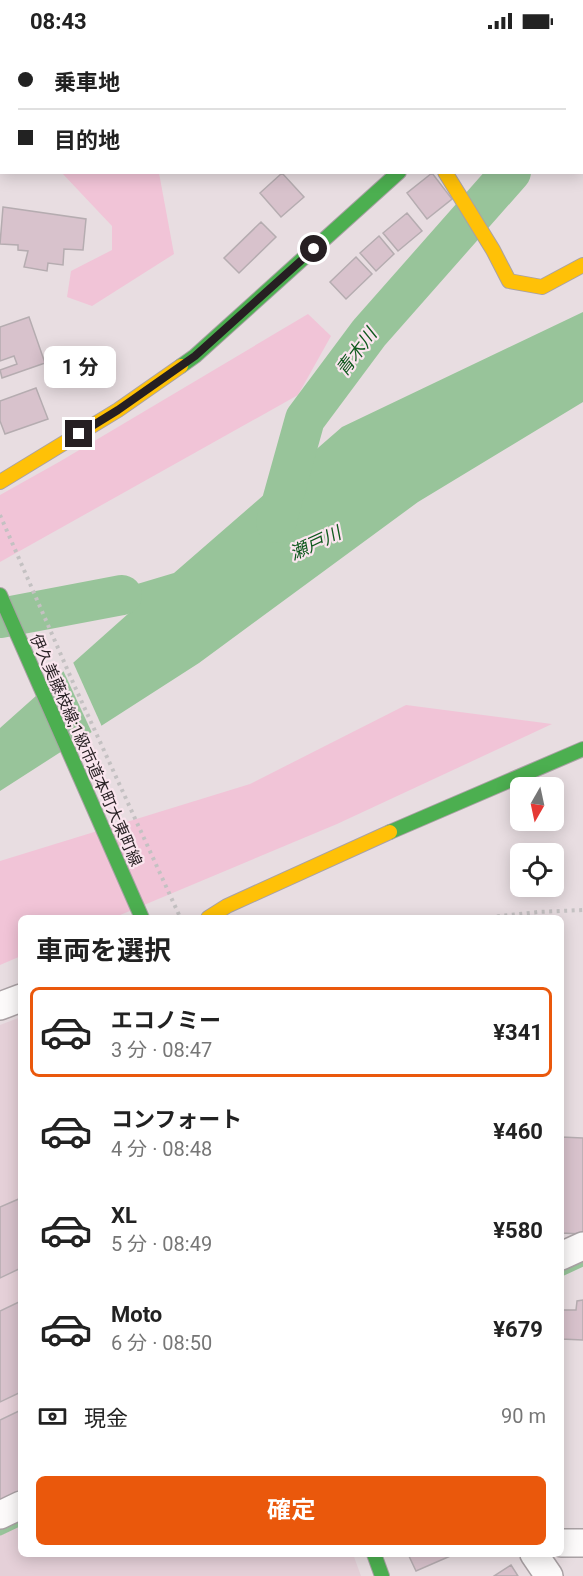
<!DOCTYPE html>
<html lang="ja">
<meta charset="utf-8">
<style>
:root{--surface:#fff;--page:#f2f2f2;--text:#222;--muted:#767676;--line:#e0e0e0;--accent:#ea580c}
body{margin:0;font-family:Roboto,"Noto Sans JP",sans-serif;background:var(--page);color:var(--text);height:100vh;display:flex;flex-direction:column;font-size:22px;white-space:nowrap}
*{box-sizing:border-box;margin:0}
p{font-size:20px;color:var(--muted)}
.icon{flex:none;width:33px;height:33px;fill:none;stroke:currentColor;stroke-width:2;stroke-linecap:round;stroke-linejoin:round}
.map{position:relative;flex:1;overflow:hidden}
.drawer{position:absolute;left:18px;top:873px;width:546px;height:642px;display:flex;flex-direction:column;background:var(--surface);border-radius:9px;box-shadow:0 3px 15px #0003}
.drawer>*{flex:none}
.banner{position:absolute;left:0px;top:0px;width:584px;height:132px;box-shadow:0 3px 15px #0003;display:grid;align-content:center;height:132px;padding:0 18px;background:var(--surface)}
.needle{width:39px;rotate:189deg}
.fabs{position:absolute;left:510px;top:735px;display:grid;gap:12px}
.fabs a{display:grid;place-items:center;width:54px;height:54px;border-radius:9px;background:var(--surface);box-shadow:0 3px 15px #0003;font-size:30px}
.end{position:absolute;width:27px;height:27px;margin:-14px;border:8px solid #261f22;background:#fff;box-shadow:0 0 0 3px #fff}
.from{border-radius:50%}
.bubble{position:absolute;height:42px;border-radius:9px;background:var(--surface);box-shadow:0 3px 15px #0003;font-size:20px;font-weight:700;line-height:42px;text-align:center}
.banner b{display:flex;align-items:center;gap:21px;height:57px;font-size:22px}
.banner b+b{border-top:2px solid var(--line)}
.banner i{width:15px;height:15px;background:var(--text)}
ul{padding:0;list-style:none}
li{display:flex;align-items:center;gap:18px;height:90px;margin:0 12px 9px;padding:0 6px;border:3px solid transparent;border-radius:9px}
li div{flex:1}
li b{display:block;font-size:22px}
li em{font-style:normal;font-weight:700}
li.on{border-color:var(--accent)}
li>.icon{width:54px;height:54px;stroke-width:1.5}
h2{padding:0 18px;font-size:27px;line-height:72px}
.pay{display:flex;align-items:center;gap:15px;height:66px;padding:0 18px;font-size:22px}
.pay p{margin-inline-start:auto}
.action{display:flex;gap:12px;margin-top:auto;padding:12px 18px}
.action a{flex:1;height:69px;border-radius:9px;background:var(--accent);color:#fff;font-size:24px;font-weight:700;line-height:69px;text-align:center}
.status{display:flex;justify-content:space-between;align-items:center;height:42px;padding:0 30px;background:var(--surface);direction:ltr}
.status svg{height:16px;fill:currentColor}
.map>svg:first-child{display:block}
.built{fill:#e5d0d8}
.green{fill:#f1c4d7}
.water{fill:#98c49a}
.pier{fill:#e8dde1}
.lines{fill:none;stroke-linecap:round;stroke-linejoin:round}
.stream{stroke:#98c49a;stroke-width:7}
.river{stroke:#98c49a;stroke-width:40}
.building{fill:#d8c2cc;stroke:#b5acb0;stroke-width:1.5}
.street-casing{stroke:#a9a1a4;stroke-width:30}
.fast-casing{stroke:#a9a1a4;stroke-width:16}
.slow-casing{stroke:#a9a1a4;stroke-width:16}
.path{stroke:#c4c1c2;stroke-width:4;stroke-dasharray:3 4.5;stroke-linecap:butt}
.street{stroke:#fcfafa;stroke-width:27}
.fast{stroke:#4caf50;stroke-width:14}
.slow{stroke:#ffc107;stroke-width:14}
.route{stroke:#261f22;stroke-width:8}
.labels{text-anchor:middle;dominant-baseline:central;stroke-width:4.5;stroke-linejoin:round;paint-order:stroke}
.street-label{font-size:16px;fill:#261f22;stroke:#fae5ee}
.water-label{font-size:18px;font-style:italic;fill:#0f591d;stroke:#fae5ee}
</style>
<div class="status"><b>08:43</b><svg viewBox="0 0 49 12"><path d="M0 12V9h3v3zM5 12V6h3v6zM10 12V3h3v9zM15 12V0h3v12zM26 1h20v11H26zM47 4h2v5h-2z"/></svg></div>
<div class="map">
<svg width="583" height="1534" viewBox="0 0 583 1534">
<rect width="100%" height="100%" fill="#e8dde1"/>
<path class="built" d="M 21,975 L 21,1512 L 353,1512 L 361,1534 L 0,1534 L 0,983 Z"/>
<path class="green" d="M 62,131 L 159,131 L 174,212 L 92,264 L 67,255 L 71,229 L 112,208 L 112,184 Z
M 308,272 L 331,294 L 298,353 L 0,520 L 0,453 L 59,420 Z
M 406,663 L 552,682 L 337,782 L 113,876 L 21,876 L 21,914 L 0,923 L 0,819 L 250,742 Z"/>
<path class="water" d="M 583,270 L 583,360 L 418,460 L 199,621 L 0,749 L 0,686 L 138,563 L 74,577 L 67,563 L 174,531 L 342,385 Z"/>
<path class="pier" d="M 72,618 L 103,687 L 93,693 L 62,626 Z"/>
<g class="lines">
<path class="stream" d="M 561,1231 L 583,1221
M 0,1490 L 21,1480"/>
<path class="river" d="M 582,64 L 583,64
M 276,481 L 305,377 L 369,291 L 511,130
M 0,576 L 122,553"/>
</g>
<path class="building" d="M 282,131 L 304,155 L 281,175 L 260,151 Z
M 432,131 L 452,157 L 427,177 L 407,151 Z
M 3,165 L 86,177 L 83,208 L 64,207 L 63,223 L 48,221 L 47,229 L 24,225 L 28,209 L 18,208 L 18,203 L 0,202 Z
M 407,171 L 422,189 L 398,209 L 383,191 Z
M 261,180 L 276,195 L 239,231 L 224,216 Z
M 379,194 L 394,212 L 376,229 L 360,211 Z
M 356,215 L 372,232 L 346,257 L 330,240 Z
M 29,275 L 45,321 L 2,336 L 0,328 L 17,322 L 14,314 L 0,319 L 0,285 Z
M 36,346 L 48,377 L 5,392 L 0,379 L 0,359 Z
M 561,1095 L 583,1096 L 583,1192 L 561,1191 Z
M 21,1156 L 21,1226 L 0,1236 L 0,1165 Z
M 583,1258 L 583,1298 L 561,1297 L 561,1268 L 576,1268 L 577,1259 Z
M 21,1259 L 21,1350 L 0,1360 L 0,1269 Z
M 21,1368 L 21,1450 L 0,1460 L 0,1378 Z
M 408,1512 L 455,1512 L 416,1529 Z
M 511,1523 L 518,1534 L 494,1534 Z"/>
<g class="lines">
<g class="street-casing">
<path id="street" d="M 403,2 L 405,0
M 582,16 L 583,15
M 0,964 L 21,956
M 561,1214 L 583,1204
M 0,1473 L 21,1463
M 561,1501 L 583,1501
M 534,1512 L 549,1534"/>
</g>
<g class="fast-casing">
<path id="fast" d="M 181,324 L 195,314 L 399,130
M 0,553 L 142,876
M 390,790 L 583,707
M 374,1512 L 382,1534"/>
</g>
<g class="slow-casing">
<path id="slow" d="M 445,130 L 493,208 L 509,239 L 542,245 L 583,223
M 0,440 L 118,368 L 181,324
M 208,876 L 227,864 L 390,790"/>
</g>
<path class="path" d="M 0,473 L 75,645 L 180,875
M 482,876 L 538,870 L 583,868"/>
<use href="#street" class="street"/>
<use href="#fast" class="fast"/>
<use href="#slow" class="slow"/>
</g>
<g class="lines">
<path class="route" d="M 79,392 L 118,368 L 195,314 L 314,207"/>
</g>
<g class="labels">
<g class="street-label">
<text transform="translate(86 708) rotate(66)">伊久美藤枝線;1級市道本町大東町線</text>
</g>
<g class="water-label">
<text transform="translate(356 310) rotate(-53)">青木川</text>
<text transform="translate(315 501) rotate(-25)">瀬戸川</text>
</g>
</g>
</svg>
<div class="fabs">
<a><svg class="needle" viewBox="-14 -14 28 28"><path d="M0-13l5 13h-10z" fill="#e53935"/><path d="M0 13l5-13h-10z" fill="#767676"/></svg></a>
<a><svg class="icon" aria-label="locate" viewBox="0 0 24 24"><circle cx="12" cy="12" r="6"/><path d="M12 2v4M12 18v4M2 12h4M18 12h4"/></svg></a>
</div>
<i class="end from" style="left:314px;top:207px"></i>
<i class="end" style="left:79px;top:392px"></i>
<div class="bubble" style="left:44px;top:304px;width:72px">1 分</div>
<div class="banner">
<b><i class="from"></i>乗車地</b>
<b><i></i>目的地</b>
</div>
<section class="drawer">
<h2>車両を選択</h2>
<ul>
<li class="on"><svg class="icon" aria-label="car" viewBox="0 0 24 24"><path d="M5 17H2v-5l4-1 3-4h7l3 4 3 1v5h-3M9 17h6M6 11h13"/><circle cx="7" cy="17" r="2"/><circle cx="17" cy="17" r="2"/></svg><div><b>エコノミー</b><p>3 分 · 08:47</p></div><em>¥341</em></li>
<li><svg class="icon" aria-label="car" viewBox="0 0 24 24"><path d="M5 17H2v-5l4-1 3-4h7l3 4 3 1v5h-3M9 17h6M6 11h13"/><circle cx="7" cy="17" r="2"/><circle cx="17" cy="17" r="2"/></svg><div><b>コンフォート</b><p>4 分 · 08:48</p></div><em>¥460</em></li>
<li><svg class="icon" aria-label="car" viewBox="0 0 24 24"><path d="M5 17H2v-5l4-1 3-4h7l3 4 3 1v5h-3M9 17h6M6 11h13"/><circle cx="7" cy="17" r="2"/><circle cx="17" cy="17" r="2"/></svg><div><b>XL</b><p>5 分 · 08:49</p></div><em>¥580</em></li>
<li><svg class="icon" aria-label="car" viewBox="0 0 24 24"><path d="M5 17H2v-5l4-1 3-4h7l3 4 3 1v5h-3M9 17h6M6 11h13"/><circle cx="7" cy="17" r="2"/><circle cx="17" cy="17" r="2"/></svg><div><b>Moto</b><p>6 分 · 08:50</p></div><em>¥679</em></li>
</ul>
<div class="pay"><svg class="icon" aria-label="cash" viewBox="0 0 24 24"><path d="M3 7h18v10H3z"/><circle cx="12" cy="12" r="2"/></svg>現金<p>90 m</p></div>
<div class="action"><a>確定</a></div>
</section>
</div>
